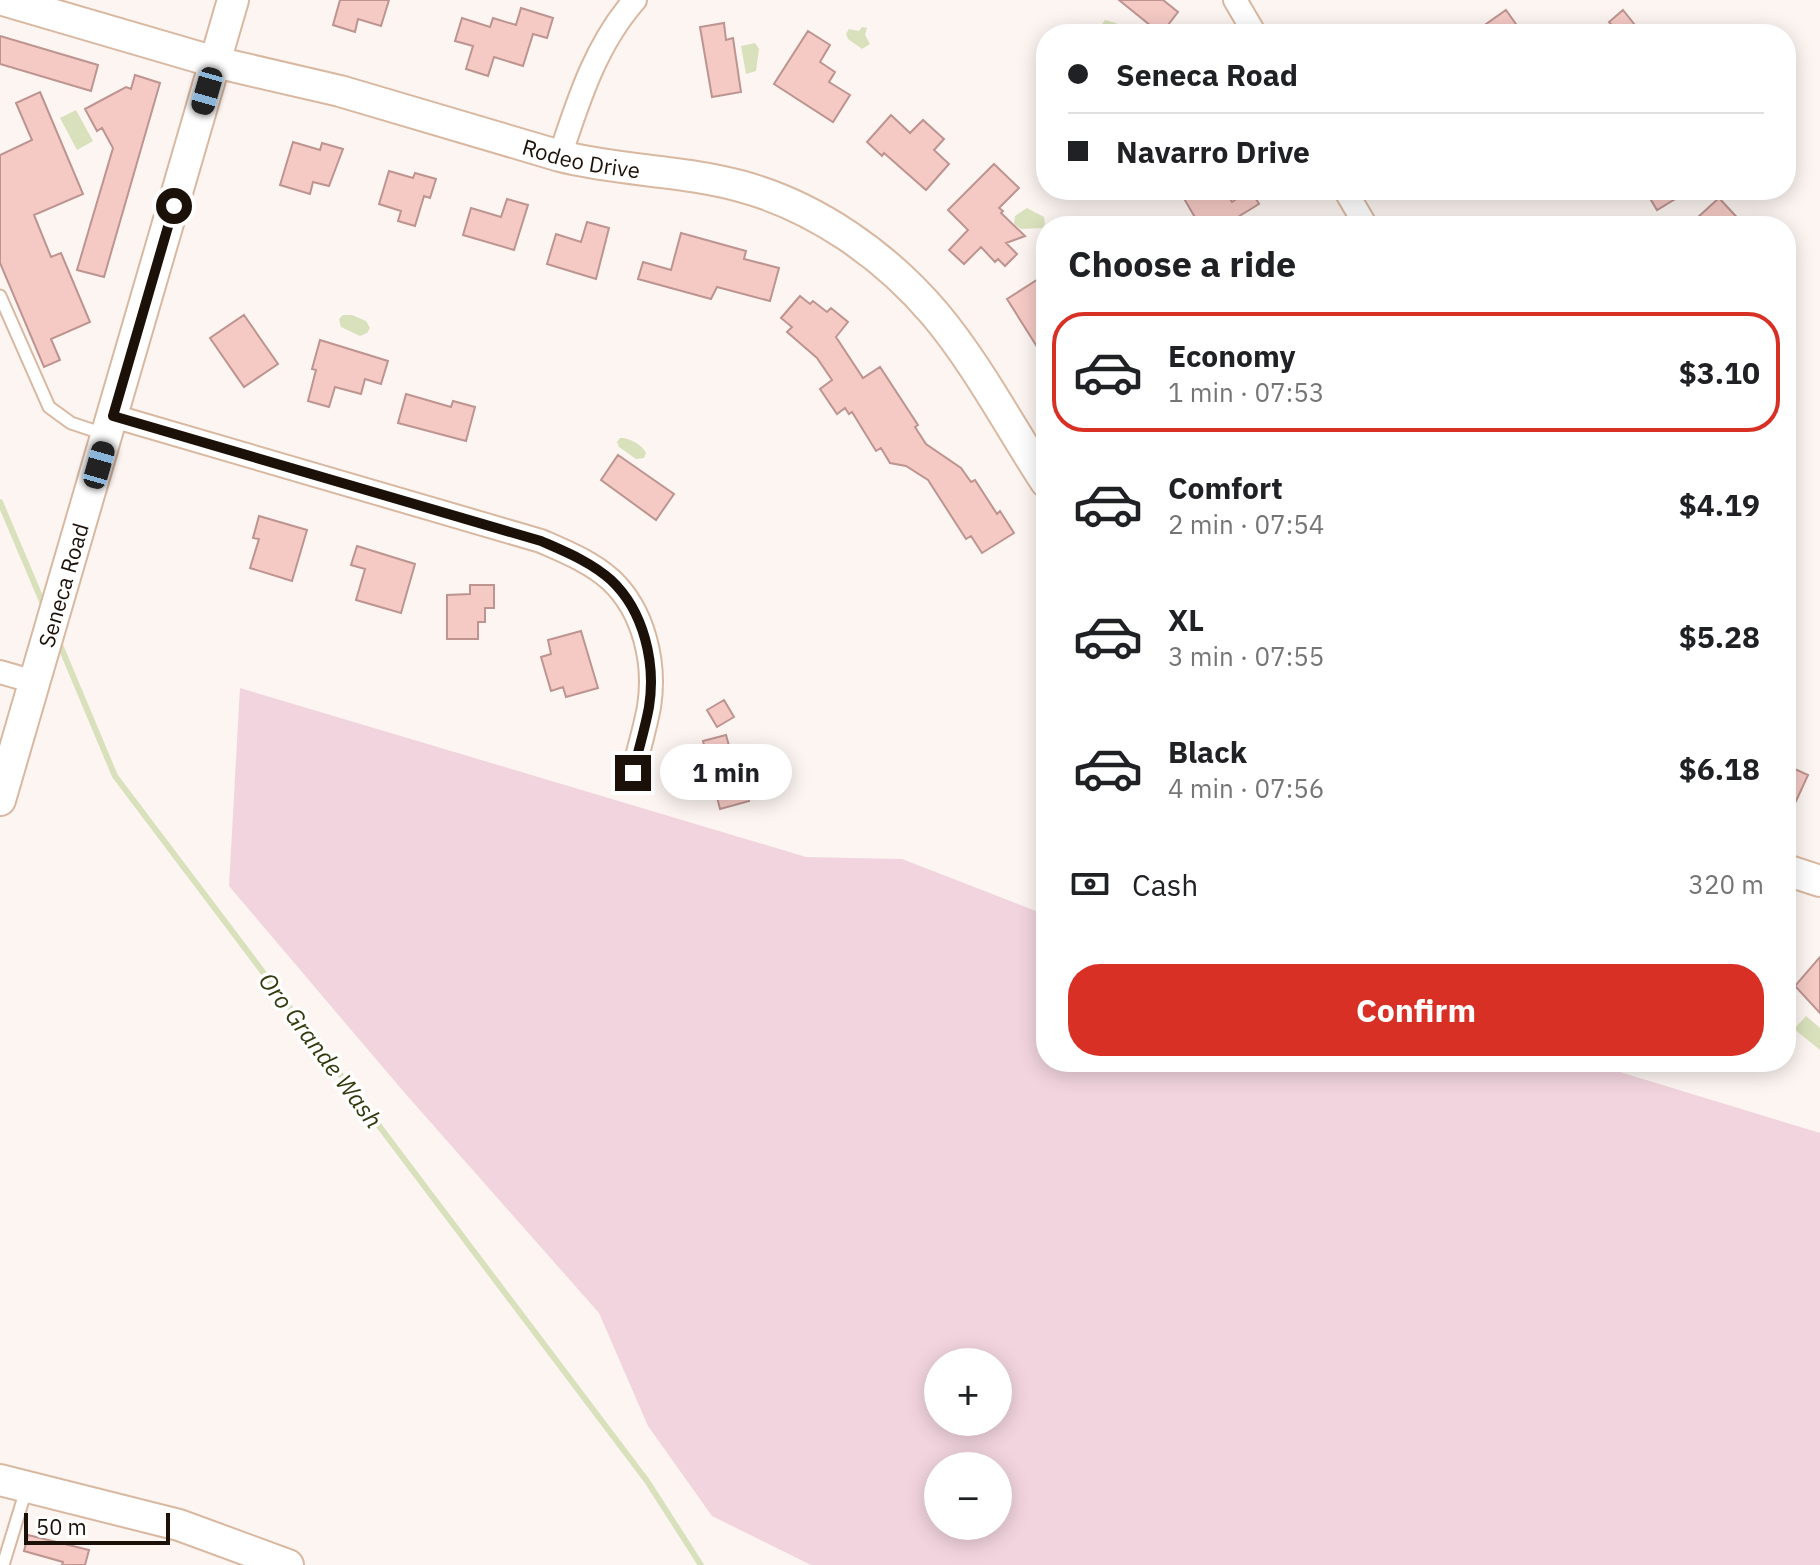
<!DOCTYPE html>
<meta charset="utf-8">
<style>
:root{--surface:#fff;--page:#f2f2f2;--text:#202124;--muted:#757577;--line:#e0e0e0;--accent:#d93025}
body{margin:0;font-family:"IBM Plex Sans",sans-serif;background:var(--page);color:var(--text);height:100vh;display:flex;flex-direction:column;font-size:30px;white-space:nowrap}
*{box-sizing:border-box;margin:0}
p{font-size:26px;color:var(--muted)}
.icon{flex:none;width:44px;height:44px;fill:none;stroke:currentColor;stroke-width:2;stroke-linecap:round;stroke-linejoin:round}
.map{position:relative;flex:1;overflow:hidden}
.drawer{position:absolute;left:1036px;top:216px;width:760px;height:856px;display:flex;flex-direction:column;background:var(--surface);border-radius:32px;box-shadow:0 4px 20px #0003}
.drawer>*{flex:none}
.banner{position:absolute;left:1036px;top:24px;width:760px;height:176px;border-radius:32px;box-shadow:0 4px 20px #0003;display:grid;align-content:center;height:176px;padding:0 32px;background:var(--surface)}
.buttons{position:absolute;left:924px;top:1348px;display:grid;gap:16px}
.buttons a{display:grid;place-items:center;width:88px;height:88px;border-radius:50%;background:var(--surface);box-shadow:0 4px 20px #0003;font-size:40px}
.scale{position:absolute;left:24px;bottom:20px;width:146px;box-sizing:border-box;padding-left:8px;border:4px solid #1c1109;border-top:0;font-size:22px;line-height:28px;white-space:nowrap;color:#1c1109;-webkit-text-stroke:6px #fff;paint-order:stroke}
.end{position:absolute;width:36px;height:36px;margin:-18px;border:10px solid #1c1109;background:#fff;box-shadow:0 0 0 4px #fff}
.from{border-radius:50%}
.bubble{position:absolute;height:56px;border-radius:28px;background:var(--surface);box-shadow:0 4px 20px #0003;font-size:26px;font-weight:700;line-height:56px;text-align:center}
.car{position:absolute;width:24px;height:48px;margin:-24px -12px;border-radius:10px;box-shadow:0 0 6px 2px #0007;background:linear-gradient(#222 24%,#8ab4d8 0 40%,#222 0 76%,#8ab4d8 0 86%,#222 0)}
.banner b{display:flex;align-items:center;gap:28px;height:76px;font-size:30px}
.banner b+b{border-top:2px solid var(--line)}
.banner i{width:20px;height:20px;background:var(--text)}
ul{padding:0;list-style:none}
li{display:flex;align-items:center;gap:24px;height:120px;margin:0 16px 12px;padding:0 16px;border:4px solid transparent;border-radius:32px}
li div{flex:1}
li b{display:block;font-size:30px}
li em{font-style:normal;font-weight:700}
li.active{border-color:var(--accent)}
li>.icon{width:72px;height:72px;stroke-width:1.5}
h2{padding:0 32px;font-size:36px;line-height:96px}
.pay{display:flex;align-items:center;gap:20px;height:88px;padding:0 32px;font-size:30px}
.pay p{margin-inline-start:auto}
.primary-button{display:flex;gap:16px;margin-top:auto;padding:16px 32px}
.primary-button a{flex:1;height:92px;border-radius:32px;background:var(--accent);color:#fff;font-size:32px;font-weight:700;line-height:92px;text-align:center}
.map>svg:first-child{display:block}
.green{fill:#f2d4de;fill-rule:evenodd}
.water{fill:#d9e1bc}
.lines{fill:none;stroke-linecap:round;stroke-linejoin:round}
.stream{stroke:#d9e1bc;stroke-width:6}
.building{fill:#f5cac5;stroke:#bd9490;stroke-width:2}
.lane-casing{stroke:#d9b8a1;stroke-width:15}
.street-casing{stroke:#d9b8a1;stroke-width:26}
.secondary-casing{stroke:#d9b8a1;stroke-width:34}
.lane{stroke:#fff;stroke-width:11}
.street{stroke:#fff;stroke-width:22}
.secondary{stroke:#fff;stroke-width:30}
.route{stroke:#1c1109;stroke-width:10}
.labels{text-anchor:middle;dominant-baseline:central;stroke-width:7;stroke-linejoin:round;paint-order:stroke}
.street-label{font-size:22px;fill:#1c1109;stroke:#fff}
.water-label{font-size:24px;font-style:italic;fill:#32390d;stroke:#fff}
</style>
<div class="map">
<svg width="1820" height="1565" viewBox="0 0 1820 1565">
<rect width="100%" height="100%" fill="#fcf5f1"/>
<path class="green" d="M 240,688 L 806,857 L 902,859 L 1046,915 L 1046,1062 L 1587,1062 L 1820,1133 L 1820,1565 L 811,1565 L 712,1516 L 648,1426 L 599,1313 L 403,1091 L 229,886 ZM 938,1362 L 998,1362 L 998,1422 L 938,1422 ZM 938,1466 L 998,1466 L 998,1526 L 938,1526 Z"/>
<path class="water" d="M 1105,20 L 1116,23 L 1126,34 L 1105,34 L 1101,25 Z
M 862,27 L 867,28 L 865,35 L 870,44 L 862,49 L 848,39 L 846,34 L 849,29 L 859,31 Z
M 755,43 L 759,49 L 756,71 L 746,74 L 741,46 Z
M 76,110 L 93,141 L 77,150 L 60,118 Z
M 1027,208 L 1044,217 L 1045,224 L 1042,228 L 1021,229 L 1014,224 L 1015,216 Z
M 343,315 L 352,315 L 366,321 L 370,328 L 367,333 L 360,336 L 341,327 L 339,319 Z
M 620,438 C 628,437 643,445 646,453 L 644,458 L 636,459 L 619,447 L 617,442 Z
M 1806,1016 L 1820,1028 L 1820,1050 L 1794,1029 Z"/>
<g class="lines">
<path class="stream" d="M 0,502 L 44,606
M 57,638 L 115,776 L 647,1481 L 701,1565"/>
</g>
<path class="building" d="M 340,0 L 389,0 L 381,26 L 358,19 L 355,32 L 333,25 Z
M 1119,0 L 1163,0 L 1178,12 L 1161,34 Z
M 521,8 L 553,18 L 547,38 L 533,34 L 523,66 L 494,57 L 488,76 L 466,69 L 473,46 L 455,41 L 462,18 L 490,27 L 493,18 L 516,25 Z
M 1506,10 L 1523,34 L 1472,34 Z
M 1623,10 L 1635,25 L 1624,34 L 1619,34 L 1609,22 Z
M 724,23 L 726,40 L 733,38 L 741,92 L 712,97 L 700,27 Z
M 808,31 L 830,45 L 820,62 L 835,72 L 829,82 L 850,95 L 833,122 L 774,84 Z
M 0,36 L 98,65 L 91,91 L 0,64 Z
M 135,75 L 160,83 L 104,277 L 77,270 L 113,148 L 102,128 L 97,131 L 85,109 L 126,87 L 131,89 Z
M 40,92 L 83,194 L 34,215 L 51,257 L 61,253 L 90,322 L 51,339 L 60,360 L 44,367 L 0,263 L 0,155 L 32,140 L 16,103 Z
M 891,115 L 910,133 L 923,120 L 944,139 L 934,150 L 949,164 L 926,190 L 884,153 L 882,156 L 867,142 Z
M 293,142 L 320,150 L 322,143 L 343,149 L 329,186 L 313,182 L 310,194 L 280,185 Z
M 994,164 L 1019,188 L 999,208 L 1003,211 L 1001,213 L 1025,236 L 1006,243 L 1017,254 L 1005,266 L 998,259 L 995,262 L 981,247 L 964,264 L 949,250 L 968,230 L 948,210 Z
M 389,171 L 413,178 L 415,173 L 436,179 L 430,198 L 424,196 L 415,226 L 398,221 L 401,211 L 379,204 Z
M 1179,190 L 1224,190 L 1232,202 L 1251,190 L 1259,204 L 1233,220 L 1237,226 L 1200,226 Z
M 1645,190 L 1690,190 L 1657,210 Z
M 1719,198 L 1745,226 L 1705,226 L 1697,218 Z
M 507,199 L 528,205 L 514,250 L 463,235 L 471,208 L 501,217 Z
M 587,222 L 609,228 L 596,279 L 547,264 L 556,234 L 581,242 Z
M 681,233 L 746,251 L 744,259 L 779,268 L 770,301 L 717,287 L 711,299 L 638,279 L 643,262 L 671,270 Z
M 1046,274 L 1046,361 L 1007,299 Z
M 800,296 L 810,304 L 813,301 L 827,312 L 831,308 L 848,322 L 836,337 L 863,378 L 880,367 L 918,425 L 915,427 L 926,444 L 961,468 L 971,482 L 975,480 L 997,514 L 1000,511 L 1014,533 L 982,553 L 971,536 L 966,539 L 928,480 L 906,466 L 890,463 L 881,448 L 876,451 L 852,412 L 849,414 L 845,408 L 837,414 L 820,389 L 832,380 L 817,358 L 787,332 L 792,327 L 781,318 Z
M 244,315 L 278,364 L 244,387 L 210,338 Z
M 320,340 L 388,361 L 381,384 L 365,379 L 361,394 L 335,387 L 329,407 L 308,401 L 316,370 L 312,369 Z
M 406,394 L 451,407 L 453,401 L 475,407 L 466,441 L 398,423 Z
M 618,455 L 674,494 L 656,520 L 601,480 Z
M 259,516 L 307,530 L 292,581 L 250,568 L 259,539 L 253,538 Z
M 357,546 L 415,564 L 401,613 L 356,600 L 365,569 L 351,565 Z
M 470,585 L 494,585 L 494,608 L 485,608 L 485,622 L 478,622 L 478,639 L 447,639 L 447,595 L 470,594 Z
M 581,631 L 598,688 L 566,697 L 563,687 L 551,691 L 541,657 L 551,654 L 548,640 Z
M 724,700 L 734,717 L 717,727 L 707,710 Z
M 726,735 L 731,753 L 736,752 L 749,801 L 720,809 L 703,741 Z
M 1786,765 L 1808,775 L 1786,823 Z
M 1820,957 L 1820,1013 L 1795,986 Z
M 28,1535 L 89,1550 L 85,1565 L 62,1565 L 63,1562 L 24,1551 Z"/>
<g class="lines">
<g class="lane-casing">
<path id="lane" d="M 0,296 L 49,407 L 71,423 L 104,434
M 3,1565 L 26,1490"/>
</g>
<g class="street-casing">
<path id="street" d="M 1235,0 L 1255,34
M 560,156 C 578,101 596,44 635,0
M 1345,190 L 1366,226
M 113,416 L 541,541 C 566,552 591,562 611,580 C 644,611 656,663 649,707 C 645,729 638,751 633,773
M 0,672 L 35,682"/>
</g>
<g class="secondary-casing">
<g id="secondary">
<path id="s1" d="M 3,0 L 215,62 L 340,91 L 560,156 C 619,171 681,170 740,186 C 815,206 885,255 935,314 C 977,364 1010,427 1046,482"/>
<path id="s2" d="M 0,800 L 233,0"/>
<path d="M 1786,870 L 1820,881"/>
<path d="M 0,1480 L 179,1525 L 288,1565"/>
</g>
</g>
<use href="#lane" class="lane"/>
<use href="#street" class="street"/>
<use href="#secondary" class="secondary"/>
</g>
<g class="lines">
<path class="route" d="M 174,206 L 113,416 L 541,541 C 566,552 591,562 611,580 C 644,611 656,663 649,707 C 645,729 638,751 633,773"/>
</g>
<g class="labels">
<g class="street-label">
<text stroke="none"><textPath href="#s1" startOffset="600">Rodeo Drive</textPath></text>
<text stroke="none"><textPath href="#s2" startOffset="224">Seneca Road</textPath></text>
</g>
<g class="water-label">
<text transform="translate(321 1050) rotate(53)">Oro Grande Wash</text>
</g>
</g>
</svg>
<div class="buttons">
<a>+</a>
<a>−</a>
</div>
<div class="scale">50 m</div>
<i class="end from" style="left:174px;top:206px"></i>
<i class="end" style="left:633px;top:773px"></i>
<div class="bubble" style="left:660px;top:744px;width:132px">1 min</div>
<i class="car" style="left:207px;top:91px;rotate:196deg"></i>
<i class="car" style="left:99px;top:465px;rotate:16deg"></i>
<div class="banner">
<b><i class="from"></i>Seneca Road</b>
<b><i></i>Navarro Drive</b>
</div>
<section class="drawer">
<h2>Choose a ride</h2>
<ul>
<li class="active"><svg class="icon" aria-label="car" viewBox="0 0 24 24"><path d="M5 17H2v-5l4-1 3-4h7l3 4 3 1v5h-3M9 17h6M6 11h13"/><circle cx="7" cy="17" r="2"/><circle cx="17" cy="17" r="2"/></svg><div><b>Economy</b><p>1 min · 07:53</p></div><em>$3.10</em></li>
<li><svg class="icon" aria-label="car" viewBox="0 0 24 24"><path d="M5 17H2v-5l4-1 3-4h7l3 4 3 1v5h-3M9 17h6M6 11h13"/><circle cx="7" cy="17" r="2"/><circle cx="17" cy="17" r="2"/></svg><div><b>Comfort</b><p>2 min · 07:54</p></div><em>$4.19</em></li>
<li><svg class="icon" aria-label="car" viewBox="0 0 24 24"><path d="M5 17H2v-5l4-1 3-4h7l3 4 3 1v5h-3M9 17h6M6 11h13"/><circle cx="7" cy="17" r="2"/><circle cx="17" cy="17" r="2"/></svg><div><b>XL</b><p>3 min · 07:55</p></div><em>$5.28</em></li>
<li><svg class="icon" aria-label="car" viewBox="0 0 24 24"><path d="M5 17H2v-5l4-1 3-4h7l3 4 3 1v5h-3M9 17h6M6 11h13"/><circle cx="7" cy="17" r="2"/><circle cx="17" cy="17" r="2"/></svg><div><b>Black</b><p>4 min · 07:56</p></div><em>$6.18</em></li>
</ul>
<div class="pay"><svg class="icon" aria-label="cash" viewBox="0 0 24 24"><path d="M3 7h18v10H3z"/><circle cx="12" cy="12" r="2"/></svg>Cash<p>320 m</p></div>
<div class="primary-button"><a>Confirm</a></div>
</section>
</div>
